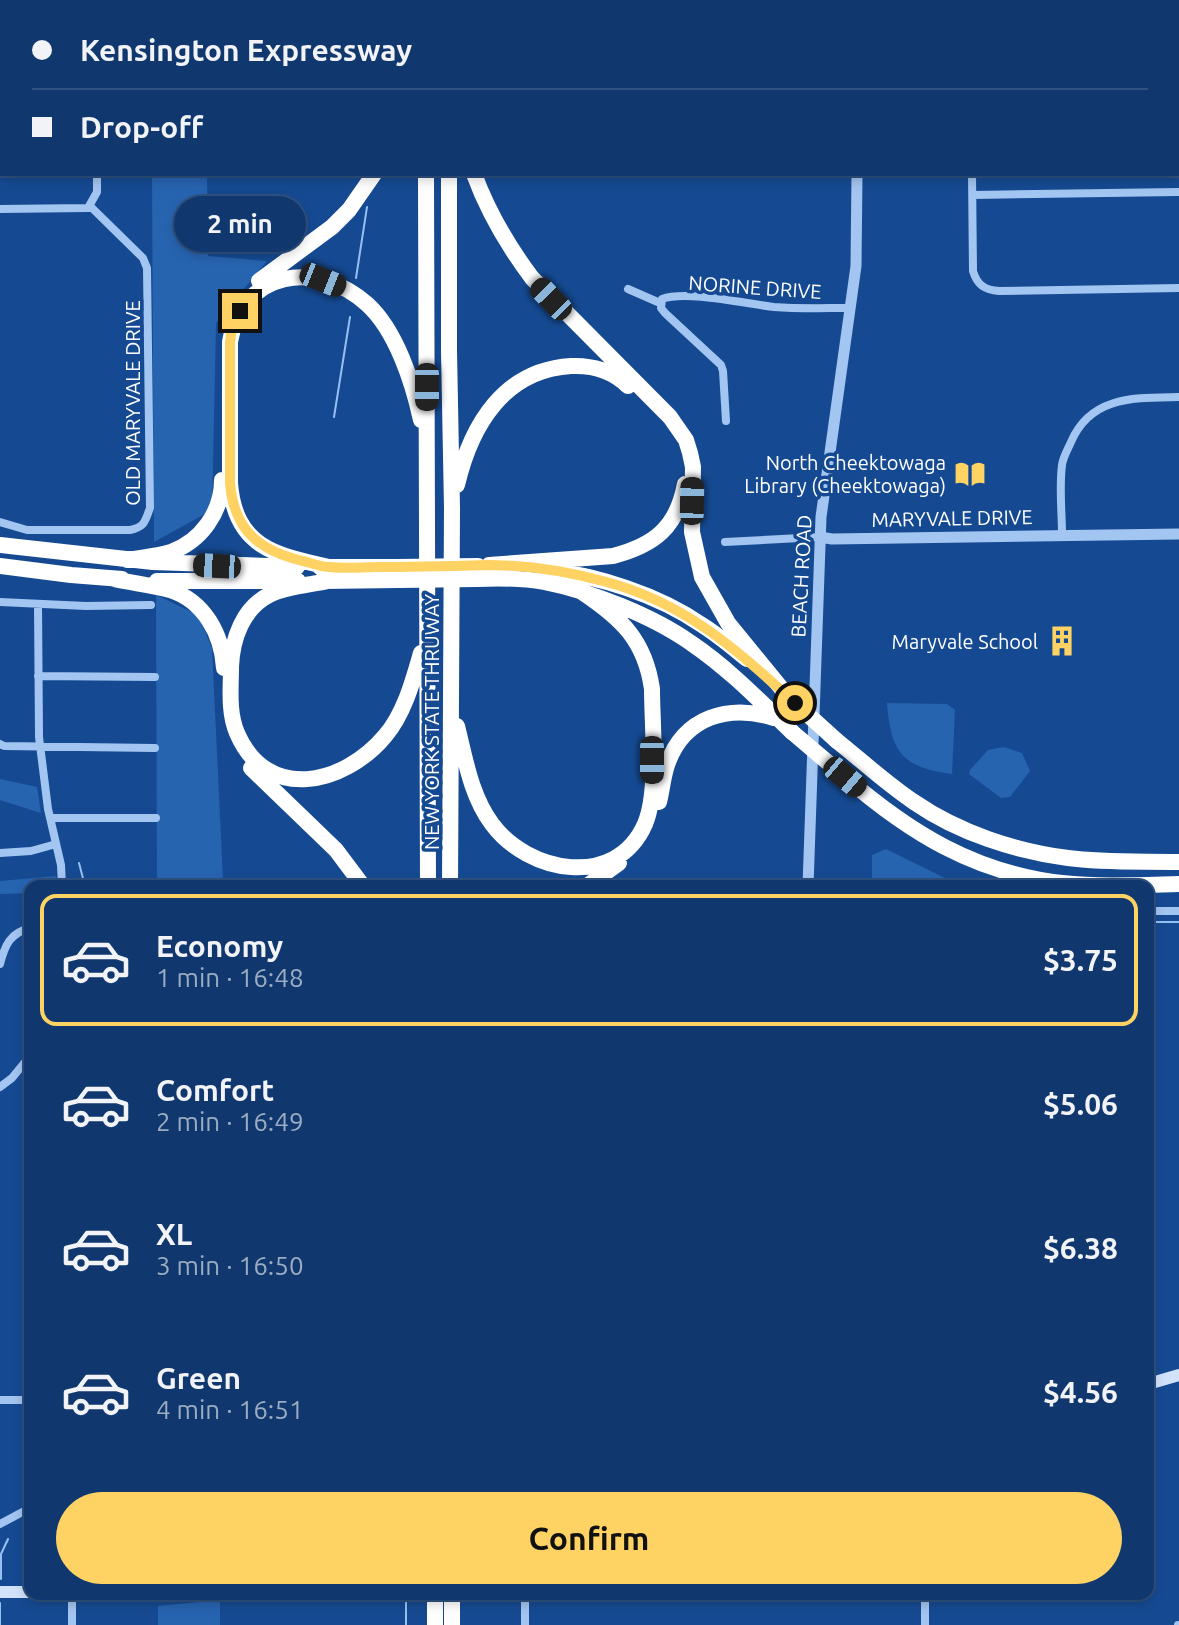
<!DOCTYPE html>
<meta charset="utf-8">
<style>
:root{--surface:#10386e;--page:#193f73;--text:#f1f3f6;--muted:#9cacc2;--line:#305281;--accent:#ffd363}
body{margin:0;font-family:Ubuntu,sans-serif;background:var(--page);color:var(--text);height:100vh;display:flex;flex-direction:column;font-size:30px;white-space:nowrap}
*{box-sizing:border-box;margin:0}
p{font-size:26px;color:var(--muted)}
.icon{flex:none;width:44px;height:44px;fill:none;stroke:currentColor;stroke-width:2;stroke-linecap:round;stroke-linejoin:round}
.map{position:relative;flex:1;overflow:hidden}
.details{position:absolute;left:24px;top:880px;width:1130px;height:720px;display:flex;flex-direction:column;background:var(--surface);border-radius:16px;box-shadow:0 4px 12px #0003,0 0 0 2px var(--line)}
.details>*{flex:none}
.top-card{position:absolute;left:0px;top:0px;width:1180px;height:176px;box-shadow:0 4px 12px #0003,0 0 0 2px var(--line);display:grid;align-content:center;height:176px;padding:0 32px;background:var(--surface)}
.end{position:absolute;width:36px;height:36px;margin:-18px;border:10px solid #ffd363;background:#111;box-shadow:0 0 0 4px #111}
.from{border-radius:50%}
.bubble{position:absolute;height:56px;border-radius:28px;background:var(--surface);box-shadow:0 4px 12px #0003,0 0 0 2px var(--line);font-size:26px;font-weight:700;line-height:56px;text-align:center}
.car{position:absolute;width:24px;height:48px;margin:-24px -12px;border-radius:10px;box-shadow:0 0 6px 2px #0007;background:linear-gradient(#222 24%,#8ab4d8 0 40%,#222 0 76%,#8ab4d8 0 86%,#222 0)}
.top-card b{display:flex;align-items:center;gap:28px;height:76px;font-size:30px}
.top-card b+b{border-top:2px solid var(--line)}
.top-card i{width:20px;height:20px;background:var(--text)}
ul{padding:14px 0 0;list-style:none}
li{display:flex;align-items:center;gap:24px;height:132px;margin:0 16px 12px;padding:0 16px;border:4px solid transparent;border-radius:16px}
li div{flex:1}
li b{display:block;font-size:30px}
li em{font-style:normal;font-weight:700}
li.selected{border-color:var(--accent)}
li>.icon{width:72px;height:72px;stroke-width:1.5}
.action{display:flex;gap:16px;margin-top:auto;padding:16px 32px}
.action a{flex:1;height:92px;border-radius:48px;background:var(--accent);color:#111;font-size:32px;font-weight:700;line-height:92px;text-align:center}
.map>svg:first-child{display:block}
.green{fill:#2764b0}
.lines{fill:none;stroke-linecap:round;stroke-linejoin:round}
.stream{stroke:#95c0f4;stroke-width:2}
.minor{stroke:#a3c5f1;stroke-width:8}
.tertiary{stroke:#a3c5f1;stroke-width:11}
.secondary{stroke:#d1e3fb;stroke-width:12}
.motorway{stroke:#fff;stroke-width:16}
.motorway-bridge{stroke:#fff;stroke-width:16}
.route{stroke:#ffd363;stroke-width:10}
.labels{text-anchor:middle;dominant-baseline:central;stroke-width:7;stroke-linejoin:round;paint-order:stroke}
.street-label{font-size:20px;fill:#fff;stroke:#154a92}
.poi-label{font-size:20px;fill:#fff;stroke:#154a92;text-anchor:end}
</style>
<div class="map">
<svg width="1179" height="1625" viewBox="0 0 1179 1625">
<rect width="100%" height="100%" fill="#154a92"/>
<path class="green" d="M 152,174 L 207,174 L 208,256 L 267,261 L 216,323 L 212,510 L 154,542 Z
M 156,595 L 198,615 L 212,648 L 223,880 L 300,880 L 300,886 L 157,886 Z
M 887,703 L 947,704 L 955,710 L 952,774 C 901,767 891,752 887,703 Z
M 1004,747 L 1022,753 L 1030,771 L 1010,797 L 1001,798 L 969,774 L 970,770 L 988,750 Z
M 0,779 L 37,787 L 41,813 L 0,800 Z
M 886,849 L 961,886 L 872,886 L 872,855 Z
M 56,876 L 58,886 L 30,886 L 30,893 L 0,894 L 0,881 Z
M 220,1600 L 220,1625 L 158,1625 L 158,1606 Z"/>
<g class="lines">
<path class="stream" d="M 388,0 L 388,2
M 356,278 L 367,207
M 334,417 L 350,317
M 79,863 L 85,886
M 1148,922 L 1179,922
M 1,1579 L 1,1554 L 8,1539 L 7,1542
M 0,1625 L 0,1603
M 406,1625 L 406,1601 L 409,1594"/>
<path class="minor" d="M 540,0 L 541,2
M 758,0 L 758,2
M 5,2 L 5,0
M 100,2 L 100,0
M 274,2 L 275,0
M 1045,2 L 1122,0
M 0,8 L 2,8
M 1178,96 L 1179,96
M 0,111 L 2,111
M 972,174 L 973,271 C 977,285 985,290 999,291 L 1179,288
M 973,195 L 1179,192
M 0,209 L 88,208 L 97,192 L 97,174
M 628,289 L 660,303
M 726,421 L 723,371 L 721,365 L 665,313 L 661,308 L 662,299 C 686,290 747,304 774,307 C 799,309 825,308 850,308
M 0,522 L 27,530 L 130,530 C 145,527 145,521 150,508 L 147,268 L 143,258 L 90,206
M 1062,535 C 1062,512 1059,488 1062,465 C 1063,457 1068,449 1071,442 C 1091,395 1137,398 1179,397
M 725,542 L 820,537
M 0,602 L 86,606 L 151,605
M 38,605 L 39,737 L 48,809 L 61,865 L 62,886
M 38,676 L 155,677
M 0,744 L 4,746 L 155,748
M 50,818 L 156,818
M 0,853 L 31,851 L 56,844
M 1148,911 L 1179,911
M 0,964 C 5,945 10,933 30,928
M 0,1087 L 12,1078 L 30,1056
M 26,1345 L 26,1400
M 0,1400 L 30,1400
M 0,1524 L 30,1508
M 72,1594 L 72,1625
M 525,1594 L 525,1625
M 925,1594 L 925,1625
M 1178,1625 L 1179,1625"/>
<path class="tertiary" d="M 860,2 L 860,0
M 820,537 L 832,539 L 1179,534
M 808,886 L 821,517 L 856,266 L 857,174"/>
<path class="secondary" d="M 1148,1384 L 1179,1375
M 0,1592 L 30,1592"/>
<path class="motorway" d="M 426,0 L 426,2
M 448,0 L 448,2
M 426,174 L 428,886
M 449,174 L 449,351 L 452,508 L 450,886
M 474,174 C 488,212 508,246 532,278 L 670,417 L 686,440 L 690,453 L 693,467 L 692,532 L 702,577 L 728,623 L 786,694
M 259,281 L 332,227 L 349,210 L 374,174
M 457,485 C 471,425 504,370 571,366 C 592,365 613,371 628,386
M 0,545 L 153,562 L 297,567
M 127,560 C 142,558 157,556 171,552 C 201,541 222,512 222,480
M 489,565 L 613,556 C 655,545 677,527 685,484
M 0,566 L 71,575 L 122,579
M 320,567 L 398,567
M 329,567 C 275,555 235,547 230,483 L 230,342 C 242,270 317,259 367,304 C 396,330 413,383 421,420
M 544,569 C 598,576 657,594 702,625 C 718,635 732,647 747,659
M 114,579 C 132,583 152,585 170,590 C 204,601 222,634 224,668
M 477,579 C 499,578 522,578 544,582 C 590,591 653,616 691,643 C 728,668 760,701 792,732
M 157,581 L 298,581
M 321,581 L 399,580
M 328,581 C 310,585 287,586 269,595 C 243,608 232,639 231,667 C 231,688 228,712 237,733 C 267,803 344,785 385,736 C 404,714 413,681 421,653
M 457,726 C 465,758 471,796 492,824 C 528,873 616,890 645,824 C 659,791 652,726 652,689 C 645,640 621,618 582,592
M 837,741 C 862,761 887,784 914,802 C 959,833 1015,851 1068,858 C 1105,863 1143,861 1179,862
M 251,768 L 336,850 L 363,886
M 845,777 C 910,833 975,873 1062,883 C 1101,887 1140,885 1179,884
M 659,802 C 662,790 663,777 667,765 C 684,716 729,704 774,718
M 587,886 L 619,863
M 435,1594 L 435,1625
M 452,1594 L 452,1625"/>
<path class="motorway-bridge" d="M 398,567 L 478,566
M 399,580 L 477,579
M 795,703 L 837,741
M 792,732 L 845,777"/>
</g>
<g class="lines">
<path class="route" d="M 240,311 L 232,327 L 230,342 L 230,483 C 234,532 261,552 307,562 C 314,564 323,567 330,567 C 346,569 363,567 379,567 C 415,567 452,566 488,565 C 527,565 565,571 603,581 C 684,602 735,648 795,703"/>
</g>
<defs>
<g id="library-bare" transform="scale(2.4)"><path d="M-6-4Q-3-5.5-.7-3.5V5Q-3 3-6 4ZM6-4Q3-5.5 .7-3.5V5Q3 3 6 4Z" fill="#ffd363" stroke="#154a92" stroke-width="2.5" paint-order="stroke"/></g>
<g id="building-bare" transform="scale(2.4)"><path d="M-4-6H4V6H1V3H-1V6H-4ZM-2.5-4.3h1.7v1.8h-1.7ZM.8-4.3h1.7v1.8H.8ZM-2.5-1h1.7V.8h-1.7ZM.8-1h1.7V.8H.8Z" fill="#ffd363" stroke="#154a92" stroke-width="2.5" paint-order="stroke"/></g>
</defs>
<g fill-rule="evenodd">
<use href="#library-bare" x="970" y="474"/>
<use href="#building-bare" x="1062" y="641"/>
</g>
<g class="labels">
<g class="street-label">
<text transform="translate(755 287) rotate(4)">NORINE DRIVE</text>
<text transform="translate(132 403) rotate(-90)">OLD MARYVALE DRIVE</text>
<text transform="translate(952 518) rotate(-1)">MARYVALE DRIVE</text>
<text transform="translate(801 576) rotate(-87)">BEACH ROAD</text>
<text transform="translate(431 722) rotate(-90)">NEW YORK STATE THRUWAY</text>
</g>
<g class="poi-label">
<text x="946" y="462">North Cheektowaga<tspan x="946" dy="23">Library (Cheektowaga)</tspan></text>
<text x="1038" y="641">Maryvale School</text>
</g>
</g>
</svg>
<i class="end from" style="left:795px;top:703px"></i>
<i class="end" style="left:240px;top:311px"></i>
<div class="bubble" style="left:174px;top:196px;width:132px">2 min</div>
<i class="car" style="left:323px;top:280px;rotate:112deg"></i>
<i class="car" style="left:551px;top:299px;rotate:316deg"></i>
<i class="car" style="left:427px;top:387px;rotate:180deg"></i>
<i class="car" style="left:692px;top:501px;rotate:1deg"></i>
<i class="car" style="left:217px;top:566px;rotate:273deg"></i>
<i class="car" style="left:652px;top:760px;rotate:180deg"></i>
<i class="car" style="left:845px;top:777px;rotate:130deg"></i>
<div class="top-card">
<b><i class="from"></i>Kensington Expressway</b>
<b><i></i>Drop-off</b>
</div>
<section class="details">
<ul>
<li class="selected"><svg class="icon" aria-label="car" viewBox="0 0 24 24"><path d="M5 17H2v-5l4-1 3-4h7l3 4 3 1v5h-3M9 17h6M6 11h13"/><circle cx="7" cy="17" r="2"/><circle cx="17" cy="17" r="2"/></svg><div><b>Economy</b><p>1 min · 16:48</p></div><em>$3.75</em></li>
<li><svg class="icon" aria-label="car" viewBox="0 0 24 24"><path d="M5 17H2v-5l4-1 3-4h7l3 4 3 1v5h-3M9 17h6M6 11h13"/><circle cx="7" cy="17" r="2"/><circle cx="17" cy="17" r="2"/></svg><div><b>Comfort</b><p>2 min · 16:49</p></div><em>$5.06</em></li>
<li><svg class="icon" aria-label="car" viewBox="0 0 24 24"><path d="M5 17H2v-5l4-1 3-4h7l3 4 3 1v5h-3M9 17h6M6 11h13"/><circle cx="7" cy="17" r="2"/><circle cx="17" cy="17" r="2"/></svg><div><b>XL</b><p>3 min · 16:50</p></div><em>$6.38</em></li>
<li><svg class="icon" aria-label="car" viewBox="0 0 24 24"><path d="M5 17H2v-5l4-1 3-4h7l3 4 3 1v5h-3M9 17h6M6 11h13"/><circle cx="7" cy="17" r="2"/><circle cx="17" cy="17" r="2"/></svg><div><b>Green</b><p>4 min · 16:51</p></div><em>$4.56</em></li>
</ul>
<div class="action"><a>Confirm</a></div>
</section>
</div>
